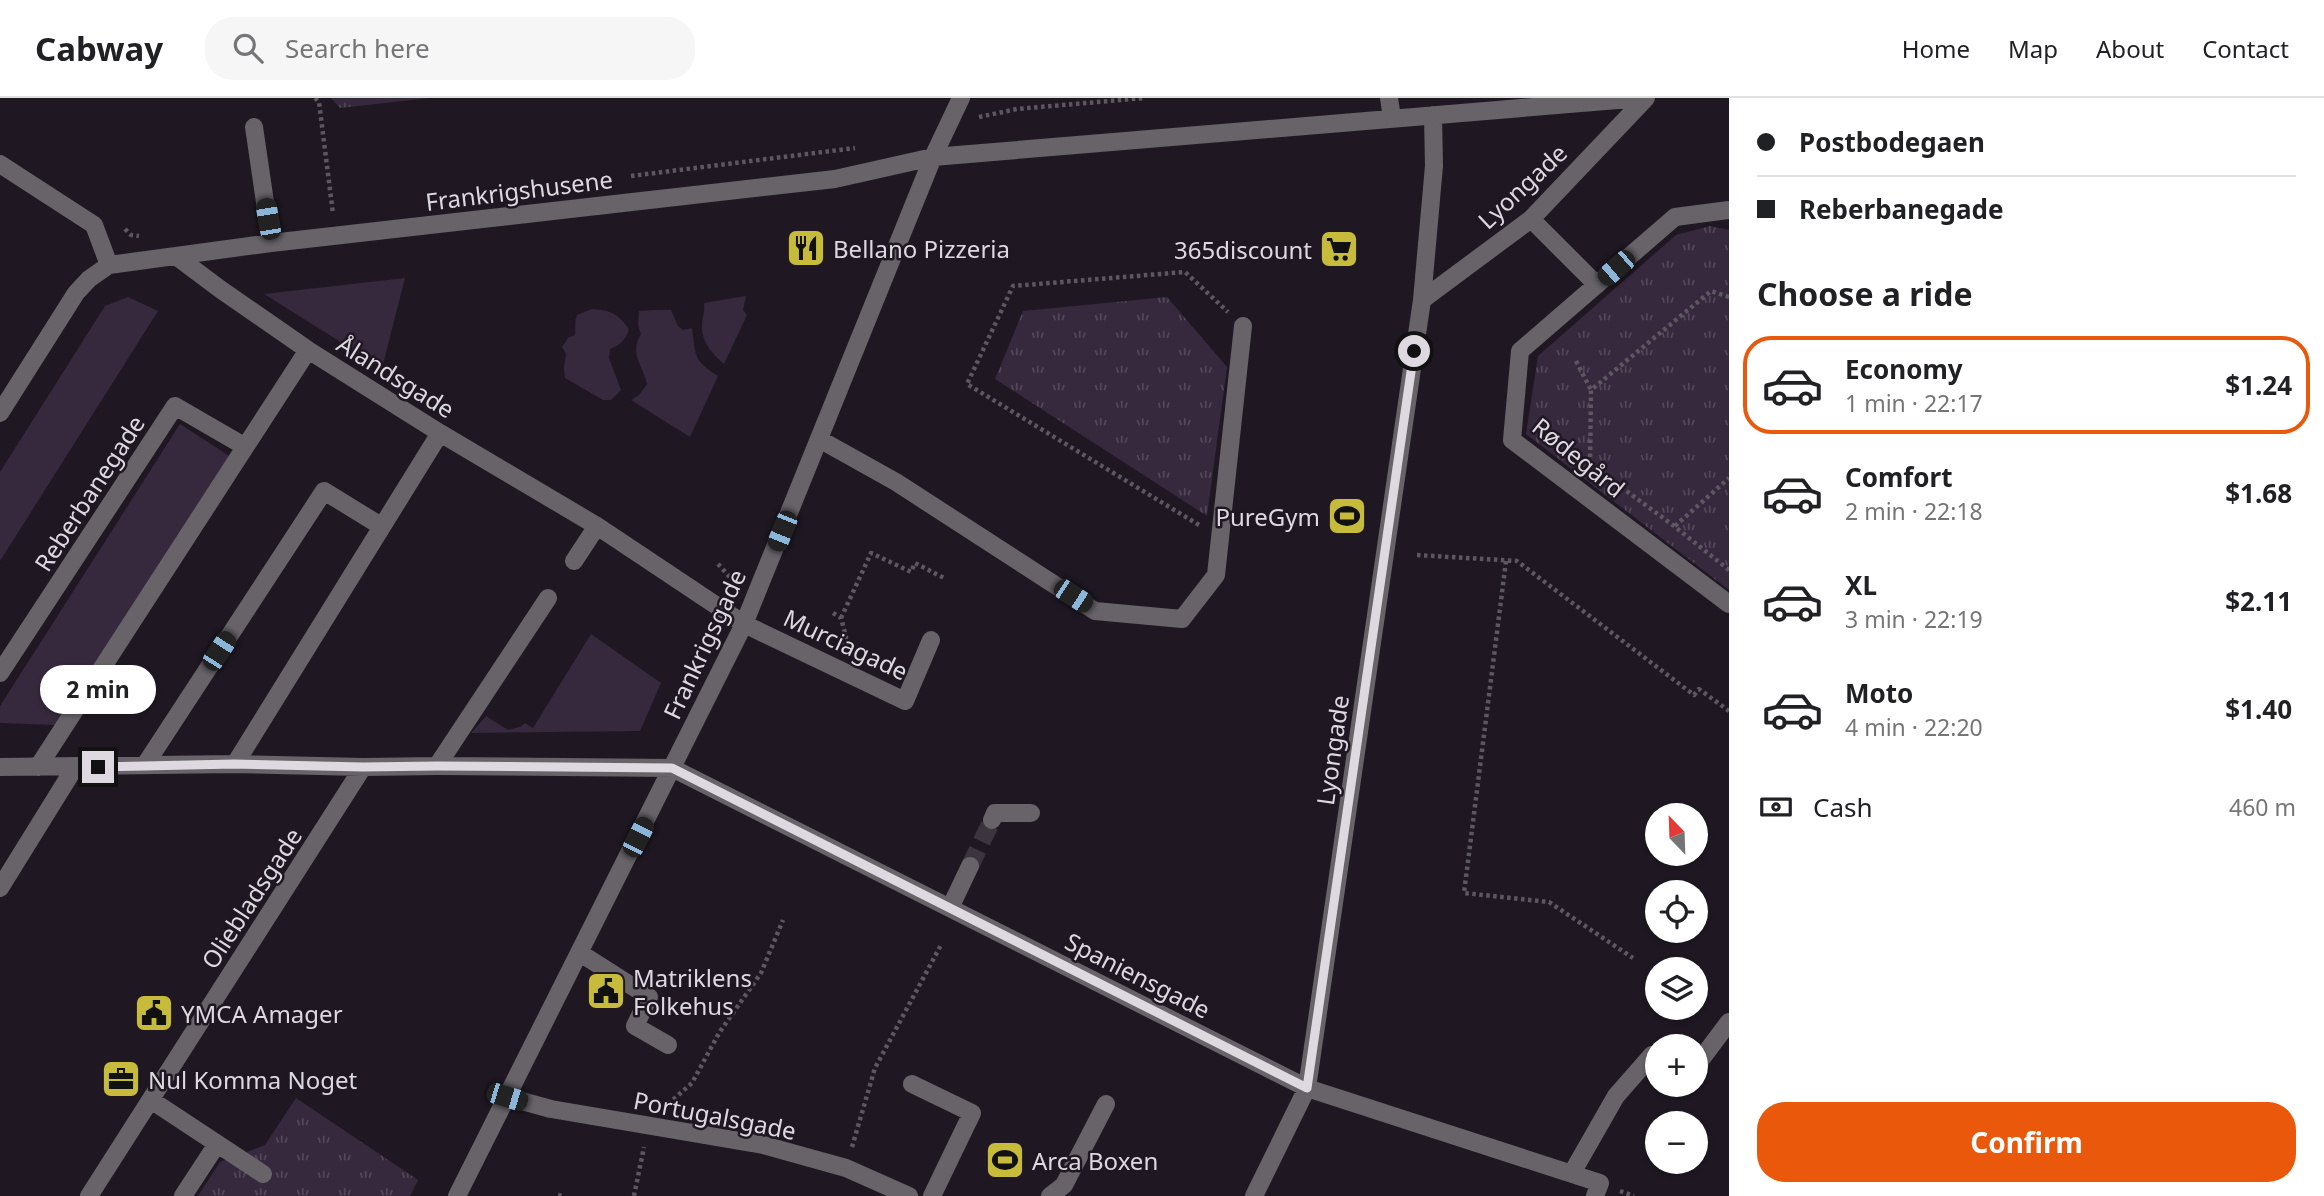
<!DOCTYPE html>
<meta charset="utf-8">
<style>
:root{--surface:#fff;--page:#f6f6f6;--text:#202124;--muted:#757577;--line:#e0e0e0;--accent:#ea580c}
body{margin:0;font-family:"Noto Sans",sans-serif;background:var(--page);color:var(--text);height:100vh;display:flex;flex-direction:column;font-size:26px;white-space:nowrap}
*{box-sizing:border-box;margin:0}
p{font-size:23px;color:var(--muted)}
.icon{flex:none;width:38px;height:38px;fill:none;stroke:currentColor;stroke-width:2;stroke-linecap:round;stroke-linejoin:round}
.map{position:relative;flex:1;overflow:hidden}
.sheet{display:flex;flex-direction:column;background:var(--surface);width:595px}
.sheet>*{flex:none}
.hud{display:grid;align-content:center;height:154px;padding:0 28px;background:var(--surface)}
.needle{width:46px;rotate:337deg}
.fabs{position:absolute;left:1645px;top:705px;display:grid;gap:14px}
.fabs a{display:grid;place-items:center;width:63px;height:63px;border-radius:50%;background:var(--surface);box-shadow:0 2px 5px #0004;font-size:35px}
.end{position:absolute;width:32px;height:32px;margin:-16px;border:9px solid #ded9e0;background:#111;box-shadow:0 0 0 4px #111}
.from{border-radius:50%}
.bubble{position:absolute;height:49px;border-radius:24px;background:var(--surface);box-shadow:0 2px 5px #0004;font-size:23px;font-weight:700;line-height:49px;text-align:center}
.car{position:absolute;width:21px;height:42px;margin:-21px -10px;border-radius:9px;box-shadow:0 0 5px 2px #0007;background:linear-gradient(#222 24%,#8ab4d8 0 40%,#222 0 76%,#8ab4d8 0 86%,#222 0)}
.hud b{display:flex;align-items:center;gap:24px;height:66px;font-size:26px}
.hud b+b{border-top:2px solid var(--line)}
.hud i{width:18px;height:18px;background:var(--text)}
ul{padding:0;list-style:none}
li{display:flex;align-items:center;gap:21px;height:98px;margin:0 14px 10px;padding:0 14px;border:4px solid transparent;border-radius:28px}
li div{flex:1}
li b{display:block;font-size:26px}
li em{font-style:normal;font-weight:700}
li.current{border-color:var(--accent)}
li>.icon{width:63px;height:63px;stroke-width:1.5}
h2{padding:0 28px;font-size:32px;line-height:84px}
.pay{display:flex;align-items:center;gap:18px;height:77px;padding:0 28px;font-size:26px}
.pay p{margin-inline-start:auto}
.primary-button{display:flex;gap:14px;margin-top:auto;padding:14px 28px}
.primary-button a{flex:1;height:80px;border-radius:28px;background:var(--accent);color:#fff;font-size:28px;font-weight:700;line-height:80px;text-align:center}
header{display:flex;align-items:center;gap:42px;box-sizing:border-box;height:98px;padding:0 35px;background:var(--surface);border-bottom:2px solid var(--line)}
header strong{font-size:33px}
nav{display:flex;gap:38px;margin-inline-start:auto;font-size:24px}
.search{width:490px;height:63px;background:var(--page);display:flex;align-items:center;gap:18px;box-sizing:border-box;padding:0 24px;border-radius:28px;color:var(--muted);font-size:26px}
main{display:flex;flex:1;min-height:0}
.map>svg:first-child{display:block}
.grass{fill:#36283d}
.park{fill:url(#park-tufts)}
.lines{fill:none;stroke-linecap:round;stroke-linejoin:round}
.minor-tunnel{stroke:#3c353f;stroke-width:18;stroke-dasharray:18 9;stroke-linecap:butt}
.path{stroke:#5d5761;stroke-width:4.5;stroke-dasharray:3.5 3.5;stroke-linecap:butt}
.minor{stroke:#676369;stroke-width:18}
.route{stroke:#ded9e0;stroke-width:9}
.labels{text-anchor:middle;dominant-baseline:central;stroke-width:5;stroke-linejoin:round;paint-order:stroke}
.street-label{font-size:24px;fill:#ded9e0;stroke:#1f1823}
.poi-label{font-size:24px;fill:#ded9e0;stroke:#1f1823;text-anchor:start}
</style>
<header>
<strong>Cabway</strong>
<div class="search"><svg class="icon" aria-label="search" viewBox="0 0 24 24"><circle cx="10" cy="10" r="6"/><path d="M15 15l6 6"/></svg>Search here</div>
<nav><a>Home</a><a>Map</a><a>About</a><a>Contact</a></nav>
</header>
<main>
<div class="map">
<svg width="1729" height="1098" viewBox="0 0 1729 1098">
<defs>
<pattern id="park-tufts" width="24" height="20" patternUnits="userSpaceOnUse" patternTransform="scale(1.75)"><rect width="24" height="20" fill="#36283d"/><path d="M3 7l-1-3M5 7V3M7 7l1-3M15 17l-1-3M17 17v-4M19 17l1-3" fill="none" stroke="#534759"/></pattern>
</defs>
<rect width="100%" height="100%" fill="#1f1823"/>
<path class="grass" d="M 405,180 L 382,270 L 264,196 Z
M 746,198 L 743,212 L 747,217 L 724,266 C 713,256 701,244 702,227 C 702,219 705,216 704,205 Z
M 128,199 L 158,213 L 0,463 L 0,374 L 105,208 Z
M 592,211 C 610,212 619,216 629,231 C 626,242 620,247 610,251 L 609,260 L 621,292 L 611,302 L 603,302 L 565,280 L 564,270 L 566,256 L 562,249 L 568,240 L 575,237 C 576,229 574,224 577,217 Z
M 656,212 L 671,212 L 678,228 L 683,232 L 692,230 C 696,259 693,262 718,278 L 690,339 L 631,302 L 639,297 L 647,286 C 642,266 629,255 641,236 L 638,227 L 639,213 Z
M 180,326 L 231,359 L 55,627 L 0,625 L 0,608 Z
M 591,536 L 661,585 L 640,633 L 471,635 L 486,618 L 508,632 L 520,629 L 525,625 L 533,630 Z"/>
<path class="park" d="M 331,0 L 430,0 L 340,10 Z
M 1710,128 L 1729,132 L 1729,492 L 1526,336 L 1538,258 L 1676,137 Z
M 1167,199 L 1227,269 L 1207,418 L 995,281 L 1023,213 Z
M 296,1000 L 418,1082 L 410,1098 L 198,1098 L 220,1064 L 265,1047 Z"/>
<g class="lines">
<path class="minor-tunnel" d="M 970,768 L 992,722"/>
<path class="path" d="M 315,0 L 319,4 L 333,116
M 979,19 L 1017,11 L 1144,0
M 631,78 L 855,50
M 125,131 L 131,137 L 139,138
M 1729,199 L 1711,193 L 1591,292 L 1590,366 L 1674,428 L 1729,472
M 1576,263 L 1591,292
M 1199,427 L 967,286 L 1013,188 L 1185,174 L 1228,214
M 1675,428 L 1729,380
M 1417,457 L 1517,463 L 1694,597 L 1699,591 L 1729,613
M 1506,463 L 1464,795 L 1549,804 L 1633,860
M 718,466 L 735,485
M 833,515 L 841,520 L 846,539 L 843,549
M 841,520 L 871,455 L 911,474 L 915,465 L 944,480
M 668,1006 L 692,985 L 719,935 L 761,875 L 783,822
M 852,1049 L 875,970 L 941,847
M 1620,1093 L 1634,1098
M 558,1097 L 562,1098
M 634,1098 L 644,1049"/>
<path class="minor" d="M 1389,0 L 1392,20
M 254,29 L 271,145
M 0,66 L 94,127 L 109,167
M 1729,112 L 1675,119 L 1520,253 L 1512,342 L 1729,506
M 1531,121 L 1597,187
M 176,158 L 220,191 L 308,252 L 440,335 L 597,428 L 744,526 L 905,603 L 931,542
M 1422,202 L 1531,121 L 1646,0
M 0,315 L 76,195 L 89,181 L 109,167 L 271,145 L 835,81 L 933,59 L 1642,0
M 819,341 L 896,384 L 1095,513 L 1182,521 L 1216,477 L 1243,228
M 574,463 L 597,428
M 0,575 L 175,308 L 244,348
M 235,666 L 440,335
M 145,667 L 324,393 L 381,428
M 437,668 L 548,500
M 0,669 L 235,666 L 363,669 L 437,668 L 672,670 L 1307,990 L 1600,1085 L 1595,1098
M 38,669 L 308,252
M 992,722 L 995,715 L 1031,715
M 0,790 L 75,669
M 950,810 L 970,768
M 580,855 L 649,899 L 635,928 L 668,947
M 1696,968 L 1729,924
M 912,986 L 972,1015 L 932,1098
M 507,999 L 551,1011 L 763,1047 L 846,1070 L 909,1098
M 151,1002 L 263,1076
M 1572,1075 L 1616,998 L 1652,957 L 1657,960
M 89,1098 L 363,669
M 183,1098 L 217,1046
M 457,1098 L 744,526 L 933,59 L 961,0
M 1050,1098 L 1064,1087 L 1106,1006
M 1254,1098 L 1307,990 L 1422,202 L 1434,68 L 1433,17"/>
</g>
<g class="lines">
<path class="route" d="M 98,669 L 234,666 L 363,669 L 437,668 L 672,670 L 1307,990 L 1414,253"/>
</g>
<defs>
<g id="restaurant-square" transform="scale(2.0125)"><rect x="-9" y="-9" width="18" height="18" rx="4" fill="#c7bb3c" stroke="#1f1823"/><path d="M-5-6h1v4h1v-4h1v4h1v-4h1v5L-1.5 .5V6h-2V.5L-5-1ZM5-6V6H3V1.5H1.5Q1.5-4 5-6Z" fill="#111"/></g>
<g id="supermarket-square" transform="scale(2.0125)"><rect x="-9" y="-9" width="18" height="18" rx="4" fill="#c7bb3c" stroke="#1f1823"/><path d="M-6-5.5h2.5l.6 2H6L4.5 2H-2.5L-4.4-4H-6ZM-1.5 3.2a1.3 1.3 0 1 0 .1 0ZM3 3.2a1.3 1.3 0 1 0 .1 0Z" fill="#111"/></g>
<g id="stadium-square" transform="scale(2.0125)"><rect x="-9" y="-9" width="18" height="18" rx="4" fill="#c7bb3c" stroke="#1f1823"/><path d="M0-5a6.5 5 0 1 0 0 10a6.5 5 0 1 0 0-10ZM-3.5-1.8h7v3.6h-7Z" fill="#111"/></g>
<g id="civic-square" transform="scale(2.0125)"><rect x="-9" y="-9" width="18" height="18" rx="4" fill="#c7bb3c" stroke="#1f1823"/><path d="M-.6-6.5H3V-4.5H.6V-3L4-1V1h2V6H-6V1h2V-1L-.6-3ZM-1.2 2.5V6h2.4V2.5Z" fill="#111"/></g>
<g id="office-square" transform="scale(2.0125)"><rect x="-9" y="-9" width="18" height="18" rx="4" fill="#c7bb3c" stroke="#1f1823"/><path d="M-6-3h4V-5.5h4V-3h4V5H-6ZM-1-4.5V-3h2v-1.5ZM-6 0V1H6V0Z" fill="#111"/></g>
</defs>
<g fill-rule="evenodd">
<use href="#restaurant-square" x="806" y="150"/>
<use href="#supermarket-square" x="1339" y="151"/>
<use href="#stadium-square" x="1347" y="418"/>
<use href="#civic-square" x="606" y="893"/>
<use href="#civic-square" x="154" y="915"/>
<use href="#office-square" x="121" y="981"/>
<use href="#stadium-square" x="1005" y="1062"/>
</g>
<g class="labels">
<g class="street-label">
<text transform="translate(1522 88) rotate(-43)">Lyongade</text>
<text transform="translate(519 92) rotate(-7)">Frankrigshusene</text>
<text transform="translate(396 278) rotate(32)">Ålandsgade</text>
<text transform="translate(1579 359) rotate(39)">Rødegård</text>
<text transform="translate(89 395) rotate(-57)">Reberbanegade</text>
<text transform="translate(704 546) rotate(-65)">Frankrigsgade</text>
<text transform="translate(846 546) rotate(25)">Murciagade</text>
<text transform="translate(1332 652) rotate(-82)">Lyongade</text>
<text transform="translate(251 800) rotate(-57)">Oliebladsgade</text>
<text transform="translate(1138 877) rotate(27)">Spaniensgade</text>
<text transform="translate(715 1017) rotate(11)">Portugalsgade</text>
</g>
<g class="poi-label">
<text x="833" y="150">Bellano Pizzeria</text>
<text x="1312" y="151" text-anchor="end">365discount</text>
<text x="1320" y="418" text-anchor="end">PureGym</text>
<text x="633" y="879">Matriklens<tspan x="633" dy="28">Folkehus</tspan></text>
<text x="181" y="915">YMCA Amager</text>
<text x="148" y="981">Nul Komma Noget</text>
<text x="1032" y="1062">Arca Boxen</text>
</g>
</g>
</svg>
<div class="fabs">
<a><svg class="needle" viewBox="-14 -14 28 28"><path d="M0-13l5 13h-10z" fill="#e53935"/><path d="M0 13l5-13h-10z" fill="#757577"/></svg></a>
<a><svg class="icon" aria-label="locate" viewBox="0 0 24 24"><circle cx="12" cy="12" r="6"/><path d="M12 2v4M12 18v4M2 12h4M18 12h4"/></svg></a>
<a><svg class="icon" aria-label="layers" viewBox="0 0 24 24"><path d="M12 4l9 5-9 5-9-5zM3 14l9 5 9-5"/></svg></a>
<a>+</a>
<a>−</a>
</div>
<i class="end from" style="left:1414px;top:253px"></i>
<i class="end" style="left:98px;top:669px"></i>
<div class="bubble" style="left:40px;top:567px;width:116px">2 min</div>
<i class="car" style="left:268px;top:121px;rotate:350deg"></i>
<i class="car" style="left:1616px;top:170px;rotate:229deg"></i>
<i class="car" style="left:782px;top:433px;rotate:202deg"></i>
<i class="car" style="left:1073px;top:498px;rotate:123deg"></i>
<i class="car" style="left:219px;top:553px;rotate:33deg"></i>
<i class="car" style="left:638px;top:739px;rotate:27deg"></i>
<i class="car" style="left:507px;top:999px;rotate:107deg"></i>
</div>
<section class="sheet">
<div class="hud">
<b><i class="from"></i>Postbodegaen</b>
<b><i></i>Reberbanegade</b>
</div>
<h2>Choose a ride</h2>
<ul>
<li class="current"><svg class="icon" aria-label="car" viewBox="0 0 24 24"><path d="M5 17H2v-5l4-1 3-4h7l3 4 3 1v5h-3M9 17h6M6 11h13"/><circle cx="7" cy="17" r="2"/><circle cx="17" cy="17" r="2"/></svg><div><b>Economy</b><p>1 min · 22:17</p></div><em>$1.24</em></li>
<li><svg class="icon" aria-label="car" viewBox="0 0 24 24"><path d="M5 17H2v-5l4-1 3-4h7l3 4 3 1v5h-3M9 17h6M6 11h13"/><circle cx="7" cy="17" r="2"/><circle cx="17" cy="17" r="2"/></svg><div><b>Comfort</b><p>2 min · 22:18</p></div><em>$1.68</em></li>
<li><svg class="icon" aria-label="car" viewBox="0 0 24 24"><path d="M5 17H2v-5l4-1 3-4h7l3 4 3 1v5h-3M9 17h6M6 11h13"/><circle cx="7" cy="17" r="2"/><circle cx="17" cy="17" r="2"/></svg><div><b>XL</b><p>3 min · 22:19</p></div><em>$2.11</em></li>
<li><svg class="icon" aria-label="car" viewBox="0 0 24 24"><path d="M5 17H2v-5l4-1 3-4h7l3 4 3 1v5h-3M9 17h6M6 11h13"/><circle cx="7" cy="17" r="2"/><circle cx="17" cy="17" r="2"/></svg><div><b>Moto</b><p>4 min · 22:20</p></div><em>$1.40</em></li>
</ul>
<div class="pay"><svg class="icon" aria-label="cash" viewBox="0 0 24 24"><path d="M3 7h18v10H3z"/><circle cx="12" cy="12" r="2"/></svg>Cash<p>460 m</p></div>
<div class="primary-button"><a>Confirm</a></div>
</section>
</main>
